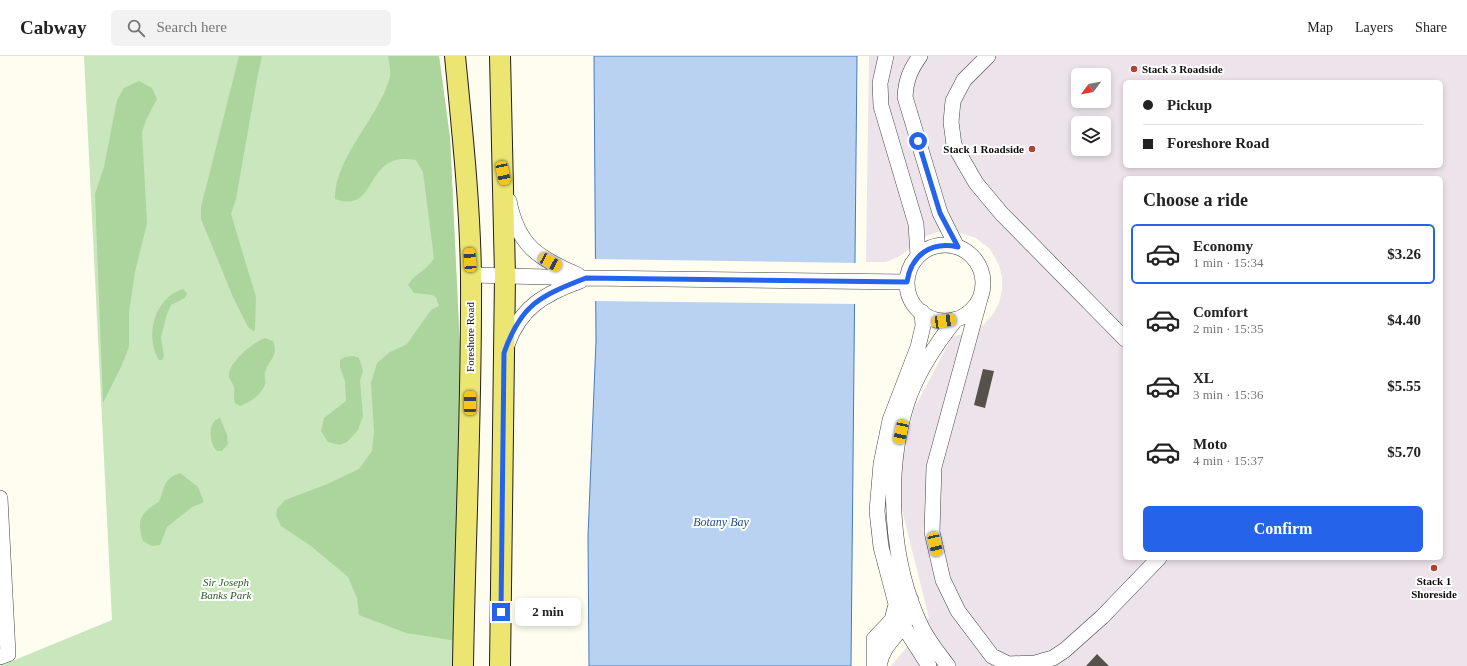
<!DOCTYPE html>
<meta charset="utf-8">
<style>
:root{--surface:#fff;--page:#f2f2f2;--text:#222;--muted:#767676;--line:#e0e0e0;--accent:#2563eb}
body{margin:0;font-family:"Times New Roman",serif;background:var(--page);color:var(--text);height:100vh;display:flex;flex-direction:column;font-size:15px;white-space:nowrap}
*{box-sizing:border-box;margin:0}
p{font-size:13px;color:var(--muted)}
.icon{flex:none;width:22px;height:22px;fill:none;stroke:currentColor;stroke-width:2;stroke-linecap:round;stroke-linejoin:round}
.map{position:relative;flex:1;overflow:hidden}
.side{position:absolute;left:1123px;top:120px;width:320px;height:384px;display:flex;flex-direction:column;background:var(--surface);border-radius:6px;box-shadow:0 2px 6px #0003}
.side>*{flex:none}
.top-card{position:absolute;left:1123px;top:24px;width:320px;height:88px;border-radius:6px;box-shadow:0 2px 6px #0003;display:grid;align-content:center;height:88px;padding:0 20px;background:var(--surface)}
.needle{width:26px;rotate:238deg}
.fabs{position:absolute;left:1071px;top:12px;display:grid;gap:8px}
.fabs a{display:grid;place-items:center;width:40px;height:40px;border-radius:6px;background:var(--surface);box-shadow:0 2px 6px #0003;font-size:20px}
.end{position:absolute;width:18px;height:18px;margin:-9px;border:5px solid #2563eb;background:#fff;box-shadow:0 0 0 2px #fff}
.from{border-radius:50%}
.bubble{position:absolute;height:28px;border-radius:6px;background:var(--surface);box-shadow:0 2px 6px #0003;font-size:13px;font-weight:800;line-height:28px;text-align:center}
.car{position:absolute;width:12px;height:24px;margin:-12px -6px;border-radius:5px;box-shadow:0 0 3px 1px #0007;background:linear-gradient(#f5c518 24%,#345 0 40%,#f5c518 0 76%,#345 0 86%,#f5c518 0)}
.top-card b{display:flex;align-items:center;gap:14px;height:38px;font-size:15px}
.top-card b+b{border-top:1px solid var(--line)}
.top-card i{width:10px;height:10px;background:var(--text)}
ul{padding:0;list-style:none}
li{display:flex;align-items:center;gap:12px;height:60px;margin:0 8px 6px;padding:0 12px;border:2px solid transparent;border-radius:6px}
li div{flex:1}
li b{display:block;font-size:15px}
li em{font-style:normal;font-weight:800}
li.selected{border-color:var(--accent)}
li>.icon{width:36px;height:36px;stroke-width:1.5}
h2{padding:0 20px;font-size:18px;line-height:48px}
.cta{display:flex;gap:8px;margin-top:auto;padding:8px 20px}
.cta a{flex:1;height:46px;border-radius:6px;background:var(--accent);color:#fff;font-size:16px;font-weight:800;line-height:46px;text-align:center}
header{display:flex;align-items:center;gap:24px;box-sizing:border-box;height:56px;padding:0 20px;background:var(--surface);border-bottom:1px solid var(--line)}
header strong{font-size:19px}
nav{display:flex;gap:22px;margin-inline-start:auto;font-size:14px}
.search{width:280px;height:36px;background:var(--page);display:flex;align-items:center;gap:10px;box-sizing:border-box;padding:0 14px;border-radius:6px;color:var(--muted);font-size:15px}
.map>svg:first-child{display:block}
.industrial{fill:#ece3eb;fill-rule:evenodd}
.green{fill:#cae6bc}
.forest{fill:#acd59d}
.water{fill:#b9d2f1;stroke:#467bc2}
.pier{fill:#fefdf0}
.building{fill:#56514b}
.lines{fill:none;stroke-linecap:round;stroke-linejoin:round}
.minor-casing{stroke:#414141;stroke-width:16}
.major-casing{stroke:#1f1f1f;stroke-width:22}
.minor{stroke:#fff;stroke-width:15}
.major{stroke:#ede571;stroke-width:20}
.route{stroke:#2563eb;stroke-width:5}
.poi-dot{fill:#b24231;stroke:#fff;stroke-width:1.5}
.labels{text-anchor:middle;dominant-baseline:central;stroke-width:4;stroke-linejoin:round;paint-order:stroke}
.poi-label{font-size:11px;font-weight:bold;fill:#0e0e0e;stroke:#fff;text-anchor:start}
.street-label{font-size:11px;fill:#0e0e0e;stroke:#fff}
.park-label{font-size:11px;font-style:italic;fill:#256023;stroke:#fff}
.water-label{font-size:12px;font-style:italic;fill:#214e95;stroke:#fff}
</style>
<header>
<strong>Cabway</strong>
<div class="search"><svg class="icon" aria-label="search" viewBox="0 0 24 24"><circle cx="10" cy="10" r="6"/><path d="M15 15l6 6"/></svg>Search here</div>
<nav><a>Map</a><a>Layers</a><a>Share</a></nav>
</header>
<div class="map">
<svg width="1467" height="610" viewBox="0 0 1467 610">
<rect width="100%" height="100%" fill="#fefdf0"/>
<path class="industrial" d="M 869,0 L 1467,0 L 1467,610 L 891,610 L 906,592 L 916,569 L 929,562 L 901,450 L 902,406 L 914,353 L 952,281 L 974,275 L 984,268 L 993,258 L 999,247 L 1002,234 L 1002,221 L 999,209 L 990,193 L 976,182 L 957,176 L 938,176 L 924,181 L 900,200 L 886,206 L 866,206 ZM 1078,19 L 1104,19 L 1104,45 L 1078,45 ZM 1125,26 L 1441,26 L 1441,110 L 1125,110 ZM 1078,67 L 1104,67 L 1104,93 L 1078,93 ZM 1125,122 L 1441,122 L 1441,502 L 1125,502 Z"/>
<path class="green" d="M 84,0 L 439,0 L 450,82 L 461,315 L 456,610 L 0,610 L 112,564 Z"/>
<path class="forest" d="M 239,0 L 262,0 L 258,18 L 236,143 L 231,158 L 256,241 L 255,274 L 253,275 L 248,271 L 233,241 L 201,163 L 201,151 Z
M 388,0 L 439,0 L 450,82 L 461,315 L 457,585 L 406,577 L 359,559 L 357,542 L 348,521 L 311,490 L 281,470 L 276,459 L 277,453 L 285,444 L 325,429 L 359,413 L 372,395 L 374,376 L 371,327 L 377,307 L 390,296 L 407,288 L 431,254 L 439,250 L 436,241 L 432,239 L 414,237 L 408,229 C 415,217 428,214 434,202 L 423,116 L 416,104 C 362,94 380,159 335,143 C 334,102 379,62 390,21 C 391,15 389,6 388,0 Z
M 139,25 L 152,32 L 157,43 L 146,64 L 142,76 L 147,167 L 135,216 L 129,256 L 129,291 L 121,311 L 103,347 L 95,138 L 104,111 L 117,44 L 124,32 Z
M 183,233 L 187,237 L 185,242 L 171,249 L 167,258 L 161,281 L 164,300 L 162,304 L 159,304 C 144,280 155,241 183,233 Z
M 265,282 L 273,285 C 279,299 269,304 265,316 C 264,320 266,324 265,328 C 262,339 250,346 240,350 L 235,347 C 233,341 235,338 234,332 C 234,328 230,325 229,321 C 227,307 254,286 265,282 Z
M 354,300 L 359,302 L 363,315 L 360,325 L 363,360 L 358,374 L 347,386 L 339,389 L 328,386 L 321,375 L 324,362 L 346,345 L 345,325 L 340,311 L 340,304 L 345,301 Z
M 220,362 L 227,379 L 228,388 L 222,395 L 217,395 C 209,388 207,365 220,362 Z
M 180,417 L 198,431 L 204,446 L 192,451 L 167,471 L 160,489 L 152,490 L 143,485 C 136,464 141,456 159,446 C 165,431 163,423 180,417 Z"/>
<path class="water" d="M 594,0 L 857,0 L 851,610 L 589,610 L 588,480 L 596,285 Z"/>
<path class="pier" d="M 593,203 L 858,207 L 858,248 L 593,245 Z"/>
<path class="building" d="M 983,313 L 994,315 L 985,352 L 974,349 Z
M 1097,598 L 1109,610 L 1086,610 Z"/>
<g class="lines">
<g class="minor-casing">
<path id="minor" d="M 886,0 L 880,27 L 881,50 L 916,168 L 918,200
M 920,0 C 910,14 906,24 905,41 L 940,157 L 957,191
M 988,0 L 964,24 L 953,45 L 951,66 L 954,89 L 976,127 L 1001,157 L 1125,283
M 509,145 C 518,190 538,202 578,219
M907 227a38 38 0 1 1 76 0a38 38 0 1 1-76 0Z
M 471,219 L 586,222 L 907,226
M 981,239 L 934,411 L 932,476 L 943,524 L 958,555 L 992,600 L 1008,608 L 1035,607 L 1053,602 L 1065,594 L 1102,561 L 1159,502
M 507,289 C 520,252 544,238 580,225
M 0,442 L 8,598 L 0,601
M 901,563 L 904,571 L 929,610
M 874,610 L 874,583 L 892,564 L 896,548 L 881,491 L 877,455 L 881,408 L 890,364 L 918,291 L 923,270 L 922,256
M 879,610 C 884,581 908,579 911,544
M 948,610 C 939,598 929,586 922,572 C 890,507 885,416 907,347 C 917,316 936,288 956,263"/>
</g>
<g class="major-casing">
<path id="major" d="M 455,0 C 462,73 470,147 471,220 C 472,350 465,480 463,610
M 500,0 L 505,220 L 500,610"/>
</g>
<use href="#minor" class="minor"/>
<use href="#major" class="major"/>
</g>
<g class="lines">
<path class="route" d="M 501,556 L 504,297 C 521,248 540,240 586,222 L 907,226 C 911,199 931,185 958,191 L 940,157 L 918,85"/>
</g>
<g class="poi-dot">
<circle cx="1134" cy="13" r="4"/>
<circle cx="1032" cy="93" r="4"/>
<circle cx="1434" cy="512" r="4"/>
</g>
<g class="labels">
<g class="poi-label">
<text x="1142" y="13">Stack 3 Roadside</text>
<text x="1024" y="93" text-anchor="end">Stack 1 Roadside</text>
<text x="1434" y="525" text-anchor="middle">Stack 1<tspan x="1434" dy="13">Shoreside</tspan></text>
</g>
<g class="street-label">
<text transform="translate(470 281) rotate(-90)">Foreshore Road</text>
</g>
<g class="park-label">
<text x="226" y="526">Sir Joseph<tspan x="226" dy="13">Banks Park</tspan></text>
</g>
<g class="water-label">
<text x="721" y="466">Botany Bay</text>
</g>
</g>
</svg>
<div class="fabs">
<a><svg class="needle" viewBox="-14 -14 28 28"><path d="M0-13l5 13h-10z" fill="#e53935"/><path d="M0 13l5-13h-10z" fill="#767676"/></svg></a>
<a><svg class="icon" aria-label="layers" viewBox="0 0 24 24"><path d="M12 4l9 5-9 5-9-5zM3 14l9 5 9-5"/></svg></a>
</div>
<i class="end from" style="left:918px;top:85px"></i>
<i class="end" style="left:501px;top:556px"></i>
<div class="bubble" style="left:515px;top:542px;width:66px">2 min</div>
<i class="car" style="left:503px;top:117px;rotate:168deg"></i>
<i class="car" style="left:470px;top:204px;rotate:356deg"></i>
<i class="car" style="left:550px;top:206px;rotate:119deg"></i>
<i class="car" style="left:944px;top:265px;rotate:82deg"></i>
<i class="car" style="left:470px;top:347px;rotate:0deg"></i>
<i class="car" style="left:901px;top:376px;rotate:192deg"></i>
<i class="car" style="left:935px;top:488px;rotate:167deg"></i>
<div class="top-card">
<b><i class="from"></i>Pickup</b>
<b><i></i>Foreshore Road</b>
</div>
<section class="side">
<h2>Choose a ride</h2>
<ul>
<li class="selected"><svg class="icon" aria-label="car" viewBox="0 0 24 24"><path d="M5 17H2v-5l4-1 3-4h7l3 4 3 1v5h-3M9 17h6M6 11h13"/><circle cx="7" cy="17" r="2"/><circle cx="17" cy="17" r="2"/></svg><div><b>Economy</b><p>1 min · 15:34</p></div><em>$3.26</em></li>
<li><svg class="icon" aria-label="car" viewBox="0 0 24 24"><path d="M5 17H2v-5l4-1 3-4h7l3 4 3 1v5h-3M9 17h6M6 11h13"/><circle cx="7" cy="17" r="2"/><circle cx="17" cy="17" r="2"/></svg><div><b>Comfort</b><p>2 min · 15:35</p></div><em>$4.40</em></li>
<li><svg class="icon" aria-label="car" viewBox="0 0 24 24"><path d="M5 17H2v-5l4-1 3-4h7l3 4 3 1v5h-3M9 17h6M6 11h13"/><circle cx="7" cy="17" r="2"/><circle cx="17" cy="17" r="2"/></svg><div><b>XL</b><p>3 min · 15:36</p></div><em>$5.55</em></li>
<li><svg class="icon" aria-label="car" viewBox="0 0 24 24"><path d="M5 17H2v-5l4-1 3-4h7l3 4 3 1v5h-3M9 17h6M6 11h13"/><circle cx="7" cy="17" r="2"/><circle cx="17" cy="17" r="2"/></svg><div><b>Moto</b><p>4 min · 15:37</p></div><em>$5.70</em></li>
</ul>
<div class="cta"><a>Confirm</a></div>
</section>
</div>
